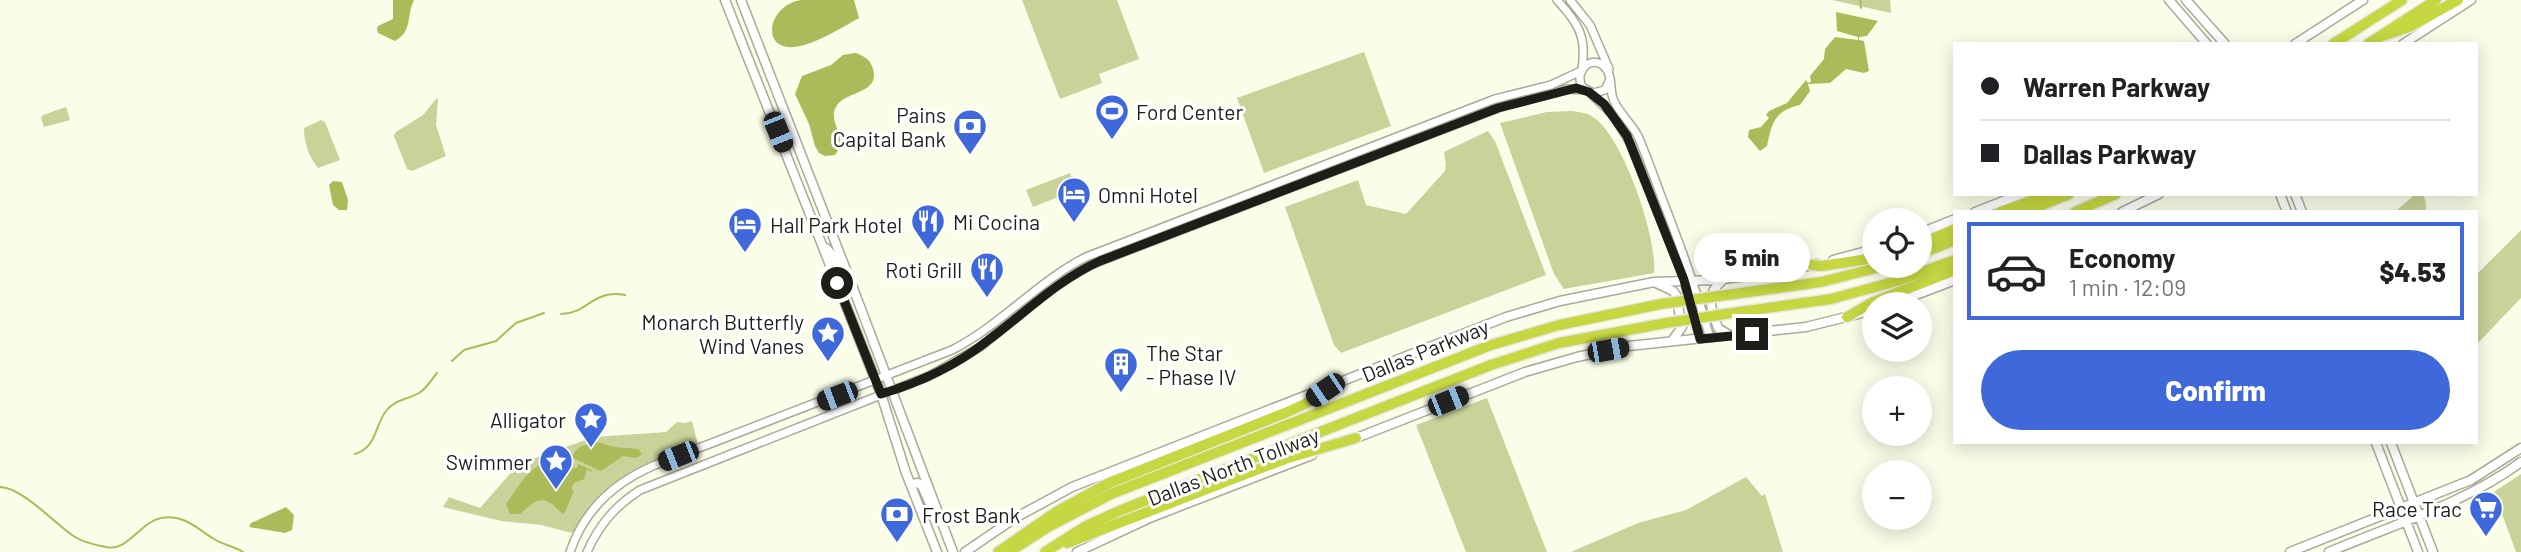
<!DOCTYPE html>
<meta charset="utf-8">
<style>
:root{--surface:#fff;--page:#f2f2f2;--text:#202124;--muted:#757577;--line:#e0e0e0;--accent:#3f68da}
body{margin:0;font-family:Barlow,sans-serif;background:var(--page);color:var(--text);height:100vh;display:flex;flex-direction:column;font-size:26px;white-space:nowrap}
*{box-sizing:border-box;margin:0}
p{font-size:23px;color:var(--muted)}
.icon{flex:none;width:38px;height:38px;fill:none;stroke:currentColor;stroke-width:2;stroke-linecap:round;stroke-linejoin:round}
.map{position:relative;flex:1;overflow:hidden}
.sheet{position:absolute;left:1953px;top:210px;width:525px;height:234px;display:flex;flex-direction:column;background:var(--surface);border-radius:0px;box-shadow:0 4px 18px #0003}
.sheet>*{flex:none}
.hud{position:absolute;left:1953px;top:42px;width:525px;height:154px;border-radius:0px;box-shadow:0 4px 18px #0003;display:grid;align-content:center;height:154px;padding:0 28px;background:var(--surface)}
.buttons{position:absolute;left:1862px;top:208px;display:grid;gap:14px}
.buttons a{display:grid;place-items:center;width:70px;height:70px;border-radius:50%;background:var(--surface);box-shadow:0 4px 18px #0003;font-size:35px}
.end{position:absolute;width:32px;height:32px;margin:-16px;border:9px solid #1d1e17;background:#fff;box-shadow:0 0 0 4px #fff}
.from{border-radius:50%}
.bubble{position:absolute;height:49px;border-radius:24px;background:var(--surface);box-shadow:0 4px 18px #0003;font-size:23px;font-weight:800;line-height:49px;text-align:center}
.car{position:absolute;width:21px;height:42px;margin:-21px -10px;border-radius:9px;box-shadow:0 0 5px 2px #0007;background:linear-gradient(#222 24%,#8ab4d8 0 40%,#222 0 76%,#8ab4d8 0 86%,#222 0)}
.hud b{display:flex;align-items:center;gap:24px;height:66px;font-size:26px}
.hud b+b{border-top:2px solid var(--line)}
.hud i{width:18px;height:18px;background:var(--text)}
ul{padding:12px 0 0;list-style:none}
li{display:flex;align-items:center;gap:21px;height:98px;margin:0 14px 10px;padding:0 14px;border:4px solid transparent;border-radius:0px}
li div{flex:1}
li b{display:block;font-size:26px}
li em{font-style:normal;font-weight:800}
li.selected{border-color:var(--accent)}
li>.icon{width:63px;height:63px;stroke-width:1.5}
.action{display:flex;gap:14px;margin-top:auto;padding:14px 28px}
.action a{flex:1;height:80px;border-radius:42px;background:var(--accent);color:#fff;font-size:28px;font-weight:800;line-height:80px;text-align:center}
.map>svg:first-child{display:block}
.green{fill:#c9d299}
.water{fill:#adba59}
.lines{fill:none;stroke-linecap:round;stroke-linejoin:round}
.stream{stroke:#adba59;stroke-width:2}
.tertiary-casing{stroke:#a7ab97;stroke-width:10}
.secondary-casing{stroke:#a7ab97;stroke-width:11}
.motorway-casing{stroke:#e8e8e8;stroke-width:13}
.tertiary{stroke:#fff;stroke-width:7}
.secondary{stroke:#fff;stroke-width:8}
.motorway{stroke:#c6d742;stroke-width:10}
.motorway-bridge-casing{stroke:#e8e8e8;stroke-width:13;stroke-linecap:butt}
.motorway-bridge{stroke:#c6d742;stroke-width:10}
.route{stroke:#1d1e17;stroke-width:9}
.labels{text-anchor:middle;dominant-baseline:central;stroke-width:6;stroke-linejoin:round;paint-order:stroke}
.poi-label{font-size:21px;fill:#1d1e17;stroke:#fff;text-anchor:start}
.street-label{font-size:21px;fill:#1d1e17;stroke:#fff}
</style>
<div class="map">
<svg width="2521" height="552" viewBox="0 0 2521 552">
<rect width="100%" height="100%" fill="#fafee9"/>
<path class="green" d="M 1022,0 L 1117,0 L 1139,59 L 1099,74 L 1102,83 L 1060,99 Z
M 1832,0 L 1890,0 L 1891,13 Z
M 1364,52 L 1391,126 L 1264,173 L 1237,98 Z
M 437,98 L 438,100 L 436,125 L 446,156 L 412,171 L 407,169 L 394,136 L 396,132 L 423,115 Z
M 66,107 L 70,120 L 44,127 L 41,118 L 43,115 Z
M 1572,111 C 1579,112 1588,113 1593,117 C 1623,136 1658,239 1654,273 L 1564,289 L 1554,274 L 1500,123 L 1547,112 Z
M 321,120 L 325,122 L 340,160 L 318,168 C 309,157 304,143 304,128 Z
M 1488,131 L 1495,141 L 1546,275 L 1341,353 L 1334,345 L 1285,207 L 1358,180 L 1366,205 L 1406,214 L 1445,171 L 1446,165 L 1444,152 Z
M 1070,173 L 1076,190 L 1033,207 L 1026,190 Z
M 2415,194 L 2422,194 C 2426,200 2427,205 2425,212 L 2395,212 Z
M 2521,230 L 2521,298 L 2476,345 L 2476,275 Z
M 1487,398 L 1547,552 L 1466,552 L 1416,425 Z
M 692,421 L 698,445 C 663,459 625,470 598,498 C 588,509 582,523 572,533 L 541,525 L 501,521 L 443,507 L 449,497 L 480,508 L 515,468 L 540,456 L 594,437 L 666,432 L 677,422 L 685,423 Z
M 2521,474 L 2521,552 L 2516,552 L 2494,492 Z
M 1746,477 L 1762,496 L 1765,494 L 1783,552 L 1571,552 L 1638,523 L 1686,510 Z"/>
<path class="water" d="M 393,0 L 414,0 C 406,16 413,31 395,41 L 378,33 L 377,29 L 378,26 L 393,19 Z
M 801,0 L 854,0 L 859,18 C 843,27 812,46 794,47 C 760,50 768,5 801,0 Z
M 1836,12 L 1878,21 L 1867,36 L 1859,37 L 1859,40 L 1864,41 L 1869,71 L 1864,73 L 1846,69 L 1830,83 L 1808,84 L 1810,91 L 1800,105 C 1774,111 1772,123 1767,146 L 1760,151 L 1748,137 L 1749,130 L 1761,127 L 1769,118 L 1766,115 L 1769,111 L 1787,103 L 1806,80 L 1808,83 L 1811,82 L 1810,76 L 1824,59 L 1825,49 L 1835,37 L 1858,40 L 1858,37 L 1837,31 Z
M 855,53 C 863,55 869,59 872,66 C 883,95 845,90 836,107 C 829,119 841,132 842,144 L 835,155 L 825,156 L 819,153 L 815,146 L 809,124 L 795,94 L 802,76 L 831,65 L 843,55 Z
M 333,181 L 342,182 L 348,200 L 347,210 L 339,210 L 333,205 L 329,185 Z
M 594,441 L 614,447 L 638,449 L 642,454 L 637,458 L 623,456 L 601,471 L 571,457 L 578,448 Z
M 552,461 L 573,468 L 577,468 L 578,464 L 592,470 L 591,472 L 587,469 L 584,479 L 574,483 L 571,489 L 574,491 L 564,514 C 558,511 556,506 550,503 C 537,495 529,507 520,514 L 510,514 L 506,504 C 518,488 529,464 552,461 Z
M 286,507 L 294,515 L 292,530 L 285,533 L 249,527 L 251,523 Z"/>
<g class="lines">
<path class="stream" d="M 1860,0 L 1861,8
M 561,314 C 588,314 592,289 625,295
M 452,361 L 464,350 L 496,341 L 516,323 L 544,313
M 355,454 C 377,447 374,427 386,411 C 395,399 407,400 419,393 C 427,388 431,380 437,373
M 0,487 C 22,487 56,525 75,537 C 84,543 96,545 106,547 C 128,552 140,522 161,518 C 184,514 196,528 214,539 C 223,545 234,546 243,552"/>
<g class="tertiary-casing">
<path id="tertiary" d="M 1557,0 C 1578,23 1587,36 1582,69
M 1570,0 L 1590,25 L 1609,69
M 1610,79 L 1605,90 L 1593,93 L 1582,87 C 1573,67 1596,53 1607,70 C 1613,79 1609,91 1614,101 C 1620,114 1631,123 1638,136 C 1647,157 1655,180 1663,201 C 1681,247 1697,291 1710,338
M 1590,93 L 1613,115 L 1630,143 L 1681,271 L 1700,339
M 570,552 C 584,510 615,482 655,465 L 952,350 C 1001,325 1037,282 1086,257 L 1495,99 L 1551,85 L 1581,71
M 587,552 C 599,525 615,506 640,490 L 929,376 L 980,347 L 1054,287 L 1090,265 L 1498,108 L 1567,89 L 1585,90"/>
</g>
<g class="secondary-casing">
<path id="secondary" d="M 725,0 L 881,394 L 906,473 L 937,552
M 741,0 L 850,280 L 953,552
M 2169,0 L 2207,44
M 2186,0 L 2225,44
M 2295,44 L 2363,0
M 2403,44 L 2471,0
M 2280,194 L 2287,212
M 2295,194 L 2302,212
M 1975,212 L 2021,194
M 2122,212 L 2159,194
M 1920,233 L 1955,219
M 826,248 L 833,256 L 842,279 L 845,281 L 850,280
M 1833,260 L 1874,249
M 1723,280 C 1704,295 1711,308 1718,328 L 1729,335
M 1656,283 L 1673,291 L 1676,295 L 1682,327 L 1672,341
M 1892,304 L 1955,280
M 1351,440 L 1525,372 L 1577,357 L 1629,346 L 1806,327 L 1874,310
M 2376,443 L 2418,552
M 2391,443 L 2433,552
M 911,484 L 918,483 L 922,486 L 929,502
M 965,552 L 1015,518 L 1072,487 L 1506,317 L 1560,301 L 1654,282 L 1714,280 L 1773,273 L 1817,264
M 1077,552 L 1152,517 L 1312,455
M 2290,552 L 2471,480 L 2521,448
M 2329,552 C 2392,525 2466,503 2521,462"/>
</g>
<g class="motorway-casing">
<path id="motorway" d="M 2379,37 L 2409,27 L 2458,0
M 2333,44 L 2402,0
M 2368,44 L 2436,0
M 2000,212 L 2050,194
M 2025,212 L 2069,194
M 2075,212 L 2116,194
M 1920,244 L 1955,229
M 1920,254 L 1955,240
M 1812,265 L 1822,266 L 1874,258
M 1727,295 L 1821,282 L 1884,266
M 1732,313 L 1831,299 L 1897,281 L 1955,260
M 1847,317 L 1871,303 L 1955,270
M 1067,543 L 1285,459 L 1356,438
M 998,552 L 1056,512 L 1109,483 L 1285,413 L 1305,404 L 1325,390
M 1009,552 L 1048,527 L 1111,494 L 1491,345 L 1559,325 L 1661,304
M 1045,552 L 1086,526 L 1119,511 L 1491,365 L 1559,343 L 1666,323"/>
</g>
<use href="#tertiary" class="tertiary"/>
<use href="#secondary" class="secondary"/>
<use href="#motorway" class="motorway"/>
<g class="motorway-bridge-casing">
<path id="motorway-bridge" d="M 1661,304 L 1727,295
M 1666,323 L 1732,313"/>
</g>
<use href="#motorway-bridge" class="motorway-bridge"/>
</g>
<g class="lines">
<path class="route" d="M 837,283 L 881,394 C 918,383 955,366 986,342 C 1024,314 1056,281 1100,261 L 1498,108 L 1576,88 L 1589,92 L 1604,104 L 1627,136 L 1684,280 L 1700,339 L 1752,334"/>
</g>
<defs>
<g id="stadium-pin" transform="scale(1.75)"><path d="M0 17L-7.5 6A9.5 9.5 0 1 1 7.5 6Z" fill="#3f68da" stroke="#fff"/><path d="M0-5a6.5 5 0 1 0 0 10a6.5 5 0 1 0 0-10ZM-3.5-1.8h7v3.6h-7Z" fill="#fff"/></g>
<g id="bank-pin" transform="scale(1.75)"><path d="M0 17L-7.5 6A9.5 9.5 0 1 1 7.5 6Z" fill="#3f68da" stroke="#fff"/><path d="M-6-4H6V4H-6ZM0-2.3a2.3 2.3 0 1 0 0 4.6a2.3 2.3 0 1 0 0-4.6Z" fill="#fff"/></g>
<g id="hotel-pin" transform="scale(1.75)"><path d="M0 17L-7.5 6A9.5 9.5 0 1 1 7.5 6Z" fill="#3f68da" stroke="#fff"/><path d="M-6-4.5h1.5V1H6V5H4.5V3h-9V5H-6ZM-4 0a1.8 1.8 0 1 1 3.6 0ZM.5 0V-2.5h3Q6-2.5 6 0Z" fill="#fff"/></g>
<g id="restaurant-pin" transform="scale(1.75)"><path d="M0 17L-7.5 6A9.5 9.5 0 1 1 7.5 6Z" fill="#3f68da" stroke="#fff"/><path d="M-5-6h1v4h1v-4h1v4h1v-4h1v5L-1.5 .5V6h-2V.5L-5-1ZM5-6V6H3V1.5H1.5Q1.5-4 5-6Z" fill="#fff"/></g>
<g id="sight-pin" transform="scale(1.75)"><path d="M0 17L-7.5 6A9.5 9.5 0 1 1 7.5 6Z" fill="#3f68da" stroke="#fff"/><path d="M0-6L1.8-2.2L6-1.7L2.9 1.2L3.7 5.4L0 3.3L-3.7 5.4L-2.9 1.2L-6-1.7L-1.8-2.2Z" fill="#fff"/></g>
<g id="building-pin" transform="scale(1.75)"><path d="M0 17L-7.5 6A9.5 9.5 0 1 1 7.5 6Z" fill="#3f68da" stroke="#fff"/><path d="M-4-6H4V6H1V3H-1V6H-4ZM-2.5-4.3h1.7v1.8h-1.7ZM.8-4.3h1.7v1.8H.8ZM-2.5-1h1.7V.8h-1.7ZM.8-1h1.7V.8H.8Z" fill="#fff"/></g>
<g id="supermarket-pin" transform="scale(1.75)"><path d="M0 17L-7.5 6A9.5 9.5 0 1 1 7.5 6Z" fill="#3f68da" stroke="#fff"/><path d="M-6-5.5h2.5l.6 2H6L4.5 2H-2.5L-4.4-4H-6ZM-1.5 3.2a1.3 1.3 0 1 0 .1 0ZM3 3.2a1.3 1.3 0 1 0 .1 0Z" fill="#fff"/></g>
</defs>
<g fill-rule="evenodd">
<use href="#stadium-pin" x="1112" y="111"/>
<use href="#bank-pin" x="970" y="126"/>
<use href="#hotel-pin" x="1074" y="194"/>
<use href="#restaurant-pin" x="928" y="221"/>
<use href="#hotel-pin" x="745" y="224"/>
<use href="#restaurant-pin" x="987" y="269"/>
<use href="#sight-pin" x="828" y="333"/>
<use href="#building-pin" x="1121" y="364"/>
<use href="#sight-pin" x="591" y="419"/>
<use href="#sight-pin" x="556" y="461"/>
<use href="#supermarket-pin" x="2486" y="508"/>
<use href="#bank-pin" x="897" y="514"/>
</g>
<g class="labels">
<g class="poi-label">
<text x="1136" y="111">Ford Center</text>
<text x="946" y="114" text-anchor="end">Pains<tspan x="946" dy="24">Capital Bank</tspan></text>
<text x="1098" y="194">Omni Hotel</text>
<text x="953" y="221">Mi Cocina</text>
<text x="770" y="224">Hall Park Hotel</text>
<text x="962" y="269" text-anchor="end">Roti Grill</text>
<text x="804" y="321" text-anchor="end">Monarch Butterfly<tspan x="804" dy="24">Wind Vanes</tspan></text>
<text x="1146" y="352">The Star<tspan x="1146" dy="24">- Phase IV</tspan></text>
<text x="566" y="419" text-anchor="end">Alligator</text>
<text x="532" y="461" text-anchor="end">Swimmer</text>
<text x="2462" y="508" text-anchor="end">Race Trac</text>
<text x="922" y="514">Frost Bank</text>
</g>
<g class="street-label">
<text transform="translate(1425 350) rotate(-22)">Dallas Parkway</text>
<text transform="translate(1233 466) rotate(-21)">Dallas North Tollway</text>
</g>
</g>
</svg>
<div class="buttons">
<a><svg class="icon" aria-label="locate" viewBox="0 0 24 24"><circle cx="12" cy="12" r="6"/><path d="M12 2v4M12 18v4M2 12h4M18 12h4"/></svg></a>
<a><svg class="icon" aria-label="layers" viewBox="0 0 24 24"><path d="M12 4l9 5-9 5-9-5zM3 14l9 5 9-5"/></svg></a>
<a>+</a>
<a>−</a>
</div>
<i class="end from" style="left:837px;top:283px"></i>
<i class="end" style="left:1752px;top:334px"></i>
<div class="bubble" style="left:1694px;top:233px;width:116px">5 min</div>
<i class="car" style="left:778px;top:132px;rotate:158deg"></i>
<i class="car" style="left:1608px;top:350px;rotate:80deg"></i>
<i class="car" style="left:1325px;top:390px;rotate:236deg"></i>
<i class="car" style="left:837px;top:396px;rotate:249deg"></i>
<i class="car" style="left:1448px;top:401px;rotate:68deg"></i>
<i class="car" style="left:678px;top:456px;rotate:248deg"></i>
<div class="hud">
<b><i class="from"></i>Warren Parkway</b>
<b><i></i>Dallas Parkway</b>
</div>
<section class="sheet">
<ul>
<li class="selected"><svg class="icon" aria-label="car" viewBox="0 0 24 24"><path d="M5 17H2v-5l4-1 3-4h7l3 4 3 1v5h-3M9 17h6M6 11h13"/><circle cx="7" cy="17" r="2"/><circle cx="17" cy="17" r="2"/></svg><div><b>Economy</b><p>1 min · 12:09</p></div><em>$4.53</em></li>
</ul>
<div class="action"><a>Confirm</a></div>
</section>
</div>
